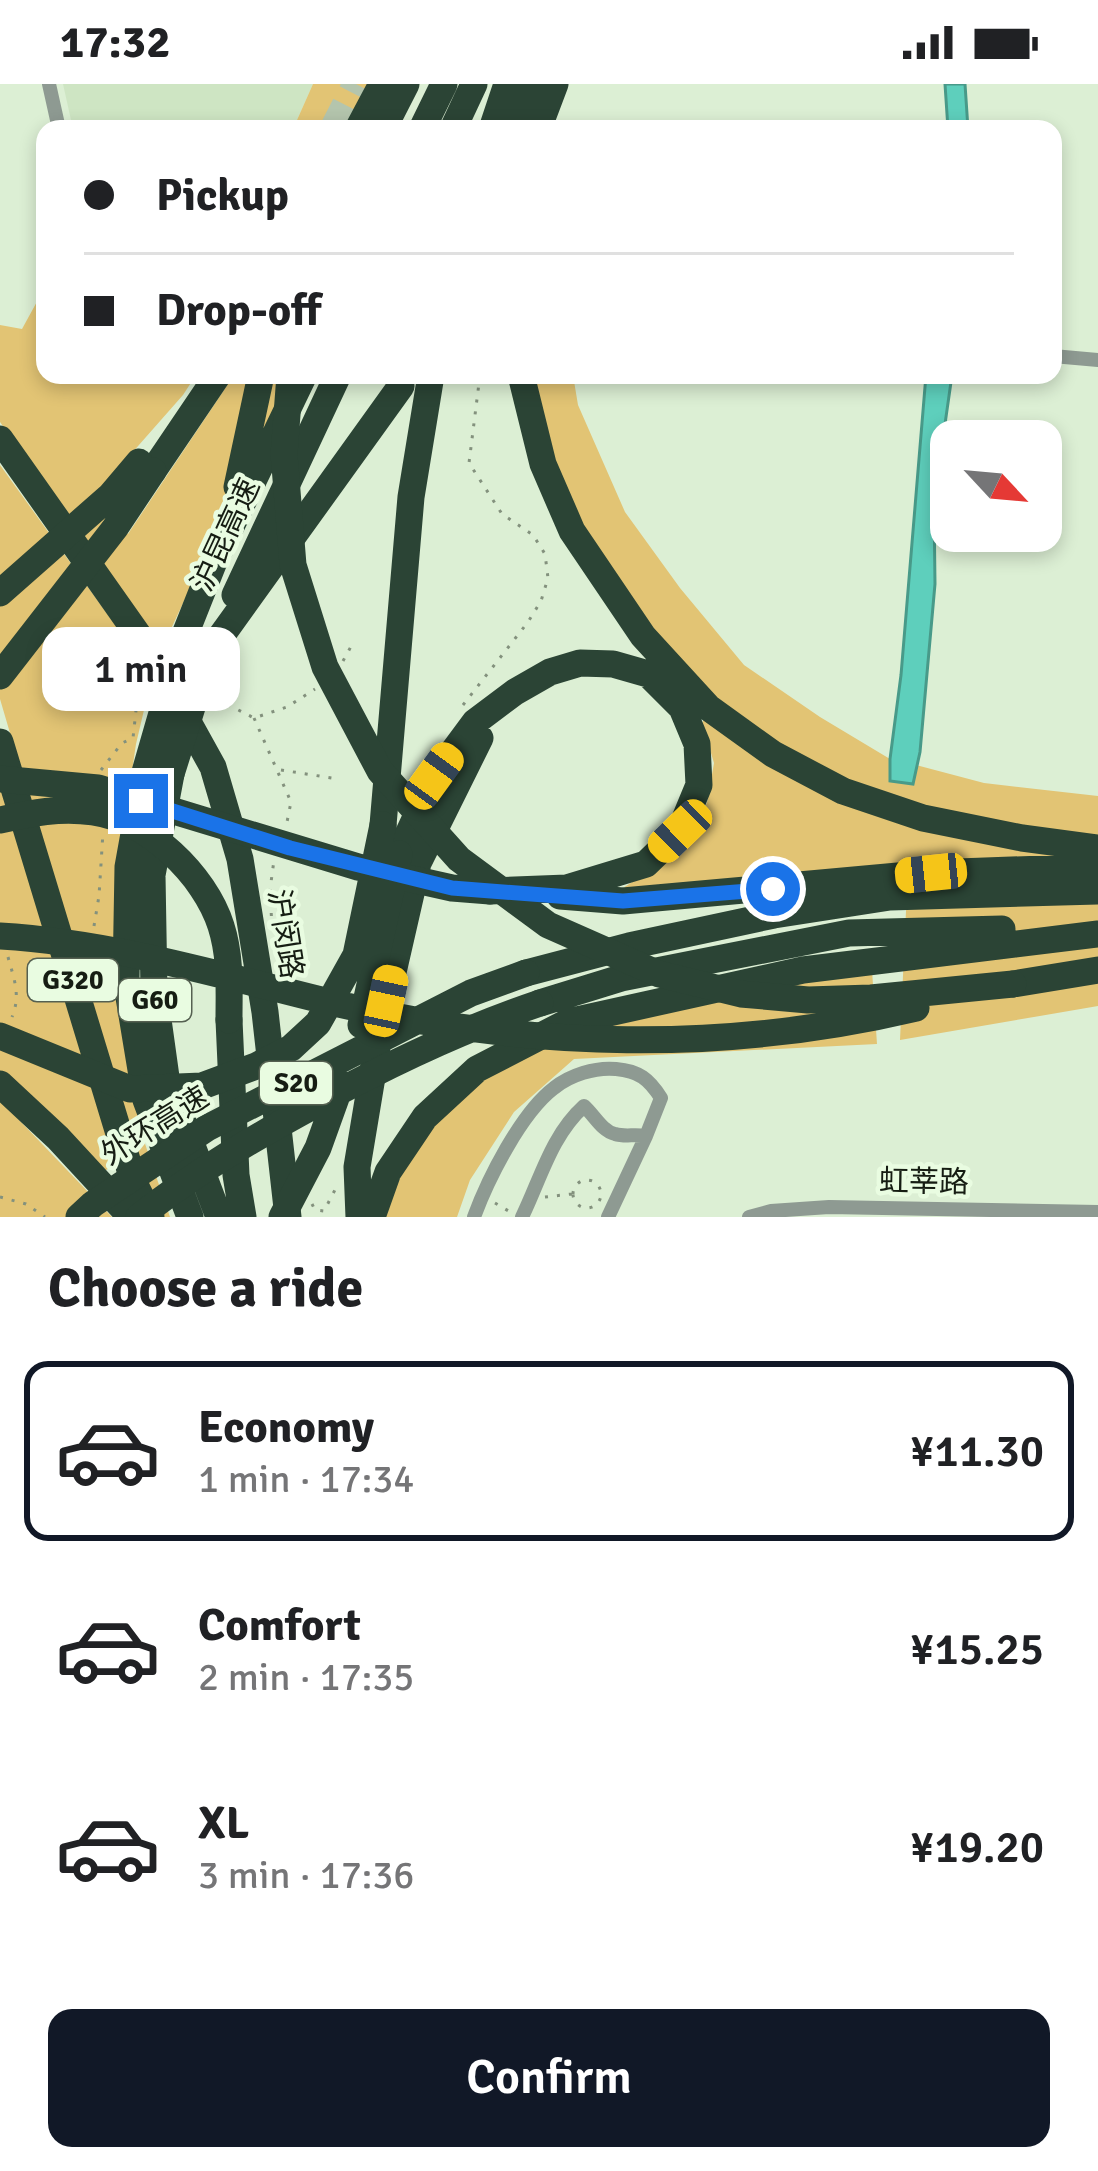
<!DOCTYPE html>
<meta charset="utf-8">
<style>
:root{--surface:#fff;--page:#f6f6f6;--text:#202124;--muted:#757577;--line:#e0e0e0;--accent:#111827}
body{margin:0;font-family:Signika,"Noto Sans SC",sans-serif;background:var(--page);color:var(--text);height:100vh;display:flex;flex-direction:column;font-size:45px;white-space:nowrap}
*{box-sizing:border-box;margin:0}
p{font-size:39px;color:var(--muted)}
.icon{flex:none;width:66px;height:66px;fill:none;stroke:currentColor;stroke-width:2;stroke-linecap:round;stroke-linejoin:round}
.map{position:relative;height:1133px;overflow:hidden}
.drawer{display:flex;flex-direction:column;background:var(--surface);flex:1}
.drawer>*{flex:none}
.banner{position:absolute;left:36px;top:36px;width:1026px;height:264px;border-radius:24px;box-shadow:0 6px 18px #0003;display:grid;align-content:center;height:264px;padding:0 48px;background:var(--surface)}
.needle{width:78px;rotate:116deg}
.controls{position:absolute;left:930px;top:336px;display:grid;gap:24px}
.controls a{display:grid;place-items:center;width:132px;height:132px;border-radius:24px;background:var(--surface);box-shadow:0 6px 18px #0003;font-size:60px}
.end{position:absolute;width:54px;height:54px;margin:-27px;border:15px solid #1a73e8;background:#fff;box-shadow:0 0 0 6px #fff}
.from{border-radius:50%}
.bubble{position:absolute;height:84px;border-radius:24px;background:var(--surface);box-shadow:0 6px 18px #0003;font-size:39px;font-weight:600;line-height:84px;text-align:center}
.car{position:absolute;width:36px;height:72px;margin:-36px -18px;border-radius:15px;box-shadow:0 0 9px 3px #0007;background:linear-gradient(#f5c518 24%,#345 0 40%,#f5c518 0 76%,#345 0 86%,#f5c518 0)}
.banner b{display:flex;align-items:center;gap:42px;height:114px;font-size:45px}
.banner b+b{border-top:3px solid var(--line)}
.banner i{width:30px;height:30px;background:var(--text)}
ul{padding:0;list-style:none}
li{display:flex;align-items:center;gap:36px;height:180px;margin:0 24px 18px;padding:0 24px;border:6px solid transparent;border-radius:24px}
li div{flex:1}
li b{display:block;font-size:45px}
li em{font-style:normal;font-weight:600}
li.current{border-color:var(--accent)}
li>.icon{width:108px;height:108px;stroke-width:1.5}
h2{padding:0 48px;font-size:54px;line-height:144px}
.cta{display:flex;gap:24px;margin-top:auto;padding:24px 48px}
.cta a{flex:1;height:138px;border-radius:24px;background:var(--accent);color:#fff;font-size:48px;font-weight:600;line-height:138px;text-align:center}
.status{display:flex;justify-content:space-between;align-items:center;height:84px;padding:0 60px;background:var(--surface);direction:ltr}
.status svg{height:33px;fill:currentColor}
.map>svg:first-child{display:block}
.built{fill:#cee5c3}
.green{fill:#e2c474}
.water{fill:#5ecfbc;stroke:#489a89;stroke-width:3}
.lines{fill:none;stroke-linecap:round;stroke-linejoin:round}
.highway-tunnel{stroke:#b4c5ad;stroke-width:27;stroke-dasharray:27 14;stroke-linecap:butt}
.path{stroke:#83917d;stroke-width:3;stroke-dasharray:3 9;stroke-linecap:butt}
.street{stroke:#8e9a92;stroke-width:14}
.highway{stroke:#2b4435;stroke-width:27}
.highway-bridge{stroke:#2b4435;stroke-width:27}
.route{stroke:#1a73e8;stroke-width:15}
.labels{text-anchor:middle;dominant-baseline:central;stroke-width:9;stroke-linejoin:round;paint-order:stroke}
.shield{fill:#e9fce1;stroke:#556051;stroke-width:3}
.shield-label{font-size:27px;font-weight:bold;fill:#161d13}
.street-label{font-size:30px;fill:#161d13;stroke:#e9fce1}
</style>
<div class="status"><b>17:32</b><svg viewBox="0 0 49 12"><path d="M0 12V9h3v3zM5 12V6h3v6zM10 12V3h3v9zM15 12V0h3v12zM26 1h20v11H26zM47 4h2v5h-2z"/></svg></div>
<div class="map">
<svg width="1098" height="1133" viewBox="0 0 1098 1133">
<rect width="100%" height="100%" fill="#dcefd4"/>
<path class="built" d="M 63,0 L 313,0 L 293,45 L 73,45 Z"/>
<path class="green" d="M 313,0 L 370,0 L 346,45 L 293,45 Z
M 45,203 L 45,291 L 196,291 L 183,311 L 94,412 L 128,450 L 234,291 L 290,291 L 162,564 L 0,338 L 0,241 L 22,245 Z
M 527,291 L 573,291 L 578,321 L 625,428 L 680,504 L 744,581 L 820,633 L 890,675 L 891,697 L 913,700 L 916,681 L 984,699 L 1098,712 L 1098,922 L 900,956 L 908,784 L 623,804 L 655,783 L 686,755 L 707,719 L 714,679 L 702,639 L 707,629 L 807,678 L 723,621 L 657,556 L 574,434 Z
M 0,381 L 152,592 L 136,660 L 123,748 L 128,974 L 141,1048 L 170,1133 L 157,1133 L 133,1067 L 0,615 Z
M 0,690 L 117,1079 L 103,1088 L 0,990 Z
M 872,886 L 877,960 L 574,975 L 514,1028 L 470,1096 L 457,1133 L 384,1133 L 411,1066 L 460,1010 L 506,976 L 593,937 Z
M 0,1016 L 112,1133 L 0,1133 Z"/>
<path class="water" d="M 945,0 L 965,0 L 968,45 L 948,45 Z
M 926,291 L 952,291 L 934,417 L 935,500 L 920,668 L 913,700 L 890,697 L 890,675 L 901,591 Z"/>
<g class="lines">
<path class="highway-tunnel" d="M 333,45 L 356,0"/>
<path class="path" d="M 343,577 L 354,557
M 217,615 L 254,634 L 287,623 L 315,605
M 463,621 L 528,538 L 541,517 L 548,494 L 545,470 L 533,451 L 502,430 L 469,379 L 480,291
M 254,634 L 291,718 L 287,738
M 101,686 L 122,659 L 133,654 L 140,590
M 281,686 L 338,695
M 94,842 L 99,812 L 103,748
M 272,844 L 270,806 L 274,776
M 8,873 C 14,895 21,911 12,933
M573 1110a14 14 0 1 1 28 0a14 14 0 1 1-28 0Z
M 0,1113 L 26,1120 L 45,1133
M 545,1113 L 572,1110
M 495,1119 L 512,1129
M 312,1120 L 315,1126 L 324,1127 L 337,1102"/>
<path class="street" d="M 49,0 L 59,45
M 1053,272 L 1098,276
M 474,1133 C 488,1095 521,1029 554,1004 C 570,991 595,983 616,985 C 639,987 649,995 661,1014 L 646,1052
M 522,1133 C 541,1094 551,1052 584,1022 C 594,1031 602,1047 615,1050 C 624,1053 635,1050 646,1052 L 608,1133
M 749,1133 L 771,1127 L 829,1123 L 1098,1128"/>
<path class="highway" d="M 358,45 L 382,0
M 383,45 L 406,0
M 422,45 L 444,0
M 453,45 L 474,0
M 492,45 L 507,0
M 520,45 L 523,21 L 531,0
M 538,45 L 555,0
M 521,291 L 543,380 L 572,447 L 643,552 L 709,624 L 773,670 L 843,707 L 923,734 L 1022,754 L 1098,764
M 0,355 L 146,562 L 213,683 L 240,775 L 265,928 L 288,1133
M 153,387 L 218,291
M 237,403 L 261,291
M 235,511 L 338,291
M 184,553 L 213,480 L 304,291
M 209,569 L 401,302
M 0,658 L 134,1099 L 151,1133
M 171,690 L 152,791 L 154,907 L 166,993 L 219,1133
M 139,722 L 128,783 L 126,895 L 146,1016 L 190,1133
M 383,741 L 411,413 L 431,291
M 399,770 L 435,692 L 475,638 L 515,608 L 550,588 L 580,579 L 613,580 L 648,590 L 682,624 L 697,660 L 699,701 L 680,747 L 646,780 L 567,804 L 490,807
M 560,812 L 623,817 L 931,789 L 1098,783
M 526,889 L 629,862 L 774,831 L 890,813 L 1098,807
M 1013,900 L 1098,886
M 540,919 L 621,894 L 849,849 L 1002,845
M 229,936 L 236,1091 L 243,1133
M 0,1000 L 58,1054 L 131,1133
M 359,1133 L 357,1083 L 380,945 L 418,779 L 480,654
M 372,1133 L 388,1088 L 425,1033 L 477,985 L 568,938 L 803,886 L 1098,850"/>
<path class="highway-bridge" d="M 290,291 L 284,370 L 293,481 L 325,583 L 380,687 L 459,775 L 548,841 L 659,890 L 741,910 L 808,916 L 871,914 L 1013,900
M 0,509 L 111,411 L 139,378
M 0,592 L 115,444 L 153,387
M 145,688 L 184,553
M 171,690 L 209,569
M 0,695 L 98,704 L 358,783 L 452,804 L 490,807
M 0,736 C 31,729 61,723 93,728 C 148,736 205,791 221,842 C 231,873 229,905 229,936
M 0,852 C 115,859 226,893 338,920 C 528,965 726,969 916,924
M 361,941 L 399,770
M 0,952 L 130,1005 L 202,1002 L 256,982 L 291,964 L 318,939 L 356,871 L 383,741
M 79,1133 L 93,1120 L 207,1044 L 471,909 L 526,889
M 139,1133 C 195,1088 257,1052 320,1018 C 391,979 463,945 540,919
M 282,1133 L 318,1064 L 341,1000"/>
</g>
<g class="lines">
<path class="route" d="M 141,717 L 290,764 L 452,804 L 623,817 L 773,805"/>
</g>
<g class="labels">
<g class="shield">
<rect x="28" y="875" width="90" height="42" rx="9"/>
<rect x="119" y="895" width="72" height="42" rx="9"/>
<rect x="260" y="978" width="72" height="42" rx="9"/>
</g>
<g class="shield-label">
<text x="73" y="896">G320</text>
<text x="155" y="916">G60</text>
<text x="296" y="999">S20</text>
</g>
<g class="street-label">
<text transform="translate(226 451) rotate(-65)">沪昆高速</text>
<text transform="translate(285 850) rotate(81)">沪闵路</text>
<text transform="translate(155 1042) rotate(-32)">外环高速</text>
<text transform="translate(924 1098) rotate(1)">虹莘路</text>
</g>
</g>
</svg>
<div class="controls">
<a><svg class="needle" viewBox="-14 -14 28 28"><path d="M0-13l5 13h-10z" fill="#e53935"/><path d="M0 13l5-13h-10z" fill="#757577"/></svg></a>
</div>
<i class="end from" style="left:773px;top:805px"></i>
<i class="end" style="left:141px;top:717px"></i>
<div class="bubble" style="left:42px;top:543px;width:198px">1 min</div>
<i class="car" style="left:434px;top:692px;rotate:36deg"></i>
<i class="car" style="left:680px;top:747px;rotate:226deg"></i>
<i class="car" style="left:931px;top:789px;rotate:264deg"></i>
<i class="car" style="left:386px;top:917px;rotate:12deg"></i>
<div class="banner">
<b><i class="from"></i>Pickup</b>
<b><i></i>Drop-off</b>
</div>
</div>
<section class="drawer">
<h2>Choose a ride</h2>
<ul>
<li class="current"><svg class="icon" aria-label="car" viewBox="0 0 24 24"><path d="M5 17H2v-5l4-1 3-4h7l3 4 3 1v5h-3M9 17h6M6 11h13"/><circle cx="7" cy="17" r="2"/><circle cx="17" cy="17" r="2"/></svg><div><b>Economy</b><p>1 min · 17:34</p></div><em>¥11.30</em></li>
<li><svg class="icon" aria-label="car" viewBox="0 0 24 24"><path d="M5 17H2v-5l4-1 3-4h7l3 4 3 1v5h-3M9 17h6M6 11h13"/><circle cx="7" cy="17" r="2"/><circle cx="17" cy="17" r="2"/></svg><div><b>Comfort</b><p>2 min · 17:35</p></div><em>¥15.25</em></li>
<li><svg class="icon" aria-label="car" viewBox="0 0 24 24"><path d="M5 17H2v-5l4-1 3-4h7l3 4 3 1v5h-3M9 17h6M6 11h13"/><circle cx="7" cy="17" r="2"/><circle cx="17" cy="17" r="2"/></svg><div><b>XL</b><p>3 min · 17:36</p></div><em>¥19.20</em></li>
</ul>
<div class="cta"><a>Confirm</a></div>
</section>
